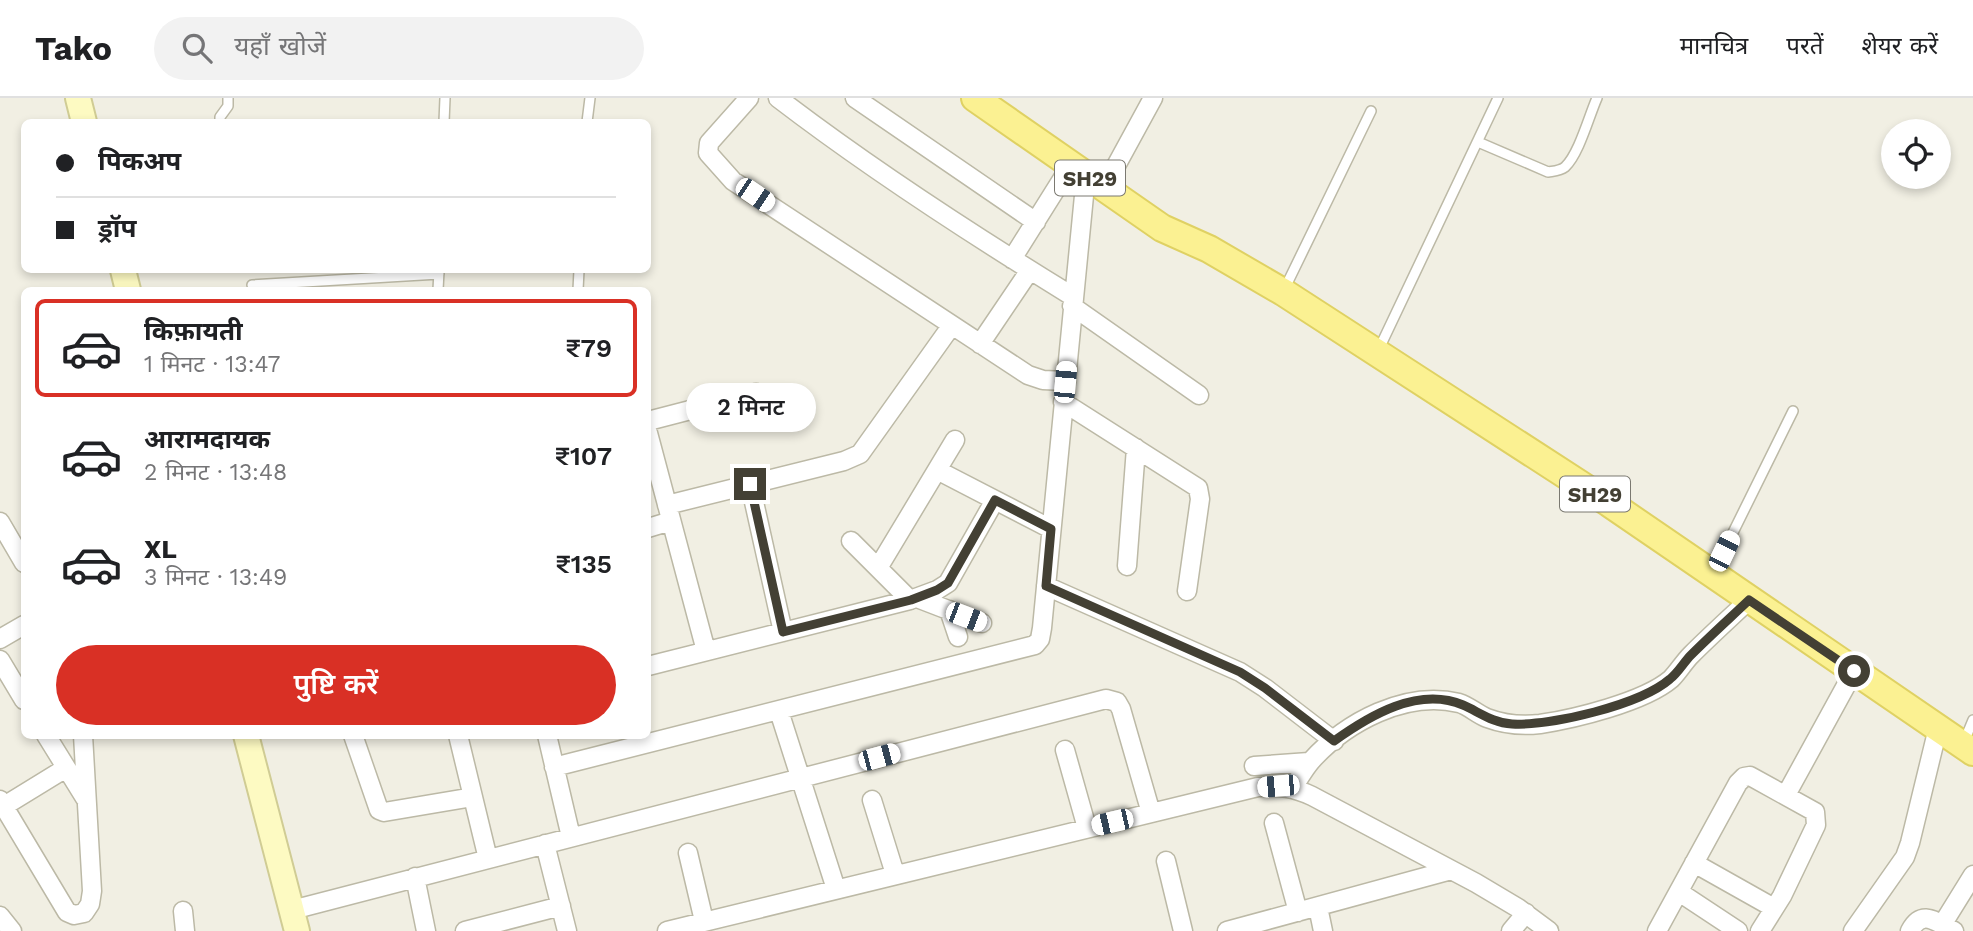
<!DOCTYPE html>
<html lang="hi">
<meta charset="utf-8">
<style>
:root{--surface:#fff;--page:#f2f2f2;--text:#202124;--muted:#757577;--line:#e0e0e0;--accent:#d93025}
body{margin:0;font-family:"Work Sans","Noto Sans Devanagari",sans-serif;background:var(--page);color:var(--text);height:100vh;display:flex;flex-direction:column;font-size:26px;white-space:nowrap}
*{box-sizing:border-box;margin:0}
p{font-size:23px;color:var(--muted)}
.icon{flex:none;width:38px;height:38px;fill:none;stroke:currentColor;stroke-width:2;stroke-linecap:round;stroke-linejoin:round}
.map{position:relative;flex:1;overflow:hidden}
.panel{position:absolute;left:21px;top:189px;width:630px;height:452px;display:flex;flex-direction:column;background:var(--surface);border-radius:10px;box-shadow:0 4px 10px #0003}
.panel>*{flex:none}
.guide{position:absolute;left:21px;top:21px;width:630px;height:154px;border-radius:10px;box-shadow:0 4px 10px #0003;display:grid;align-content:center;height:154px;padding:0 35px;background:var(--surface)}
.buttons{position:absolute;left:1881px;top:21px;display:grid;gap:14px}
.buttons a{display:grid;place-items:center;width:70px;height:70px;border-radius:50%;background:var(--surface);box-shadow:0 4px 10px #0003;font-size:35px}
.end{position:absolute;width:32px;height:32px;margin:-16px;border:9px solid #434034;background:#fff;box-shadow:0 0 0 4px #fff}
.from{border-radius:50%}
.bubble{position:absolute;height:49px;border-radius:24px;background:var(--surface);box-shadow:0 4px 10px #0003;font-size:23px;font-weight:600;line-height:49px;text-align:center}
.car{position:absolute;width:21px;height:42px;margin:-21px -10px;border-radius:9px;box-shadow:0 0 5px 2px #0007;background:linear-gradient(#fff 24%,#345 0 40%,#fff 0 76%,#345 0 86%,#fff 0)}
.guide b{display:flex;align-items:center;gap:24px;height:66px;font-size:26px}
.guide b+b{border-top:2px solid var(--line)}
.guide i{width:18px;height:18px;background:var(--text)}
ul{padding:12px 0 0;list-style:none}
li{display:flex;align-items:center;gap:21px;height:98px;margin:0 14px 10px;padding:0 21px;border:4px solid transparent;border-radius:10px}
li div{flex:1}
li b{display:block;font-size:26px}
li em{font-style:normal;font-weight:600}
li.on{border-color:var(--accent)}
li>.icon{width:63px;height:63px;stroke-width:1.5}
.cta{display:flex;gap:14px;margin-top:auto;padding:14px 35px}
.cta a{flex:1;height:80px;border-radius:42px;background:var(--accent);color:#fff;font-size:28px;font-weight:600;line-height:80px;text-align:center}
header{display:flex;align-items:center;gap:42px;box-sizing:border-box;height:98px;padding:0 35px;background:var(--surface);border-bottom:2px solid var(--line)}
header strong{font-size:33px}
nav{display:flex;gap:38px;margin-inline-start:auto;font-size:24px}
.search{width:490px;height:63px;background:var(--page);display:flex;align-items:center;gap:18px;box-sizing:border-box;padding:0 24px;border-radius:38px;color:var(--muted);font-size:26px}
.map>svg:first-child{display:block}
.lines{fill:none;stroke-linecap:round;stroke-linejoin:round}
.lane-casing{stroke:#bcb9a6;stroke-width:12}
.street-casing{stroke:#bcb9a6;stroke-width:21}
.secondary-casing{stroke:#d0cc94;stroke-width:28}
.primary-casing{stroke:#dfd163;stroke-width:30}
.lane{stroke:#fff;stroke-width:9}
.street{stroke:#fff;stroke-width:18}
.secondary{stroke:#fdfac2;stroke-width:24}
.primary{stroke:#fbf192;stroke-width:26}
.route{stroke:#434034;stroke-width:9}
.labels{text-anchor:middle;dominant-baseline:central;stroke-width:5;stroke-linejoin:round;paint-order:stroke}
.shield{fill:#fff;stroke:#7b7971;stroke-width:2}
.shield-label{font-size:21px;font-weight:bold;fill:#434034}
</style>
<header>
<strong>Tako</strong>
<div class="search"><svg class="icon" aria-label="search" viewBox="0 0 24 24"><circle cx="10" cy="10" r="6"/><path d="M15 15l6 6"/></svg>यहाँ खोजें</div>
<nav><a>मानचित्र</a><a>परतें</a><a>शेयर करें</a></nav>
</header>
<div class="map">
<svg width="1973" height="833" viewBox="0 0 1973 833">
<rect width="100%" height="100%" fill="#f1efe3"/>
<g class="lines">
<g class="lane-casing">
<path id="lane" d="M 220,24 L 220,19 L 228,8 L 228,0
M 444,24 L 445,0
M 587,24 L 590,0
M 1478,44 L 1548,74 C 1554,73 1560,73 1565,69 C 1579,56 1589,18 1597,0
M 252,187 L 439,176
M 438,192 L 439,173
M 578,192 L 579,172
M 1284,192 L 1371,13
M 1378,253 L 1498,0
M 1713,475 L 1793,313
M 1963,646 L 1973,622"/>
</g>
<g class="street-casing">
<path id="street" d="M 749,0 L 709,45 L 708,55 L 733,83 L 1028,277 L 1043,282 L 1065,283
M 778,0 C 872,72 971,136 1072,198
M 855,0 L 1036,124
M 1111,77 L 1153,0
M 1012,161 L 1071,67
M 1072,208 L 1199,297
M 980,246 L 1030,172
M 1063,304 L 1198,390 L 1200,401 L 1187,493
M 648,323 L 756,295
M 648,335 L 706,553
M 937,372 L 1051,431
M 750,386 L 783,534
M 667,407 L 844,363 L 860,356 L 952,227
M 0,424 L 24,465
M 648,430 L 671,423
M 851,443 L 910,502
M 1127,468 L 1136,350
M 878,470 L 955,342
M 1046,488 L 1240,574 L 1265,590 L 1334,643
M 917,500 L 982,525
M 949,512 L 958,539
M 0,541 L 24,527
M 0,562 L 24,602
M 648,568 L 910,502 L 937,492 L 948,485 L 995,402
M 779,613 L 836,791
M 46,637 L 85,700
M 353,637 L 379,712 L 384,714 L 473,699
M 458,637 L 488,761
M 547,637 L 571,739
M 1065,652 L 1087,730
M 1254,668 L 1309,664
M 554,669 L 1035,547 L 1040,541 L 1042,530 L 1086,77
M 1293,689 C 1299,681 1304,671 1311,663 C 1346,624 1406,592 1459,605 C 1469,608 1477,616 1487,620 C 1503,626 1523,628 1540,626 C 1574,621 1644,604 1671,581 C 1678,574 1684,564 1691,557 C 1710,538 1730,520 1750,501
M 1786,697 L 1854,573
M 0,702 L 67,814 L 74,817 L 84,815 L 90,806 L 92,793 L 83,637
M 872,702 L 895,776
M 4,708 L 66,670
M 1274,725 L 1298,814
M 545,746 L 567,833
M 688,755 L 704,823
M 1166,763 L 1183,833
M 1694,765 L 1774,810
M 415,779 L 426,833
M 1679,794 L 1738,833
M 1318,809 L 1323,833
M 292,812 L 1106,601 L 1117,604 L 1121,611 L 1151,715
M 183,813 L 185,833
M 0,818 L 12,833
M 1942,827 L 1973,777
M 465,833 L 561,808
M 667,833 L 1258,689 C 1280,688 1293,689 1312,698 L 1476,785 L 1518,810 L 1549,833
M 1227,833 L 1451,772
M 1511,833 L 1526,815
M 1657,833 L 1738,685 L 1744,679 L 1750,678 L 1815,714 L 1816,727 L 1782,798 L 1760,833
M 1853,833 L 1905,759 L 1910,745 L 1938,630
M 1910,833 C 1922,810 1936,824 1954,833"/>
</g>
<g class="secondary-casing">
<path id="secondary" d="M 78,0 L 84,24
M 123,172 L 128,192
M 246,637 L 297,833"/>
</g>
<g class="primary-casing">
<path id="primary" d="M 975,0 L 1162,130 L 1209,151 L 1283,194 L 1609,405 L 1973,654"/>
</g>
<use href="#lane" class="lane"/>
<use href="#street" class="street"/>
<use href="#secondary" class="secondary"/>
<use href="#primary" class="primary"/>
</g>
<g class="lines">
<path class="route" d="M 750,386 L 783,534 L 911,502 L 937,492 L 948,485 L 995,402 L 1051,431 L 1046,488 L 1240,574 L 1265,590 L 1334,643 C 1369,618 1418,588 1463,607 C 1479,614 1493,625 1512,626 C 1551,628 1640,607 1670,581 C 1678,575 1684,564 1691,557 C 1710,538 1730,520 1749,502 L 1854,573"/>
</g>
<g class="labels">
<g class="shield">
<rect x="1055" y="62.5" width="70" height="35" rx="5"/>
<rect x="1560" y="378.5" width="70" height="35" rx="5"/>
</g>
<g class="shield-label">
<text x="1090" y="80">SH29</text>
<text x="1595" y="396">SH29</text>
</g>
</g>
</svg>
<div class="buttons">
<a><svg class="icon" aria-label="locate" viewBox="0 0 24 24"><circle cx="12" cy="12" r="6"/><path d="M12 2v4M12 18v4M2 12h4M18 12h4"/></svg></a>
</div>
<i class="end from" style="left:1854px;top:573px"></i>
<i class="end" style="left:750px;top:386px"></i>
<div class="bubble" style="left:686px;top:285px;width:130px">2 मिनट</div>
<i class="car" style="left:755px;top:97px;rotate:124deg"></i>
<i class="car" style="left:1065px;top:284px;rotate:5deg"></i>
<i class="car" style="left:1724px;top:453px;rotate:26deg"></i>
<i class="car" style="left:966px;top:519px;rotate:111deg"></i>
<i class="car" style="left:879px;top:659px;rotate:75deg"></i>
<i class="car" style="left:1278px;top:688px;rotate:265deg"></i>
<i class="car" style="left:1112px;top:724px;rotate:257deg"></i>
<div class="guide">
<b><i class="from"></i>पिकअप</b>
<b><i></i>ड्रॉप</b>
</div>
<section class="panel">
<ul>
<li class="on"><svg class="icon" aria-label="car" viewBox="0 0 24 24"><path d="M5 17H2v-5l4-1 3-4h7l3 4 3 1v5h-3M9 17h6M6 11h13"/><circle cx="7" cy="17" r="2"/><circle cx="17" cy="17" r="2"/></svg><div><b>किफ़ायती</b><p>1 मिनट · 13:47</p></div><em>₹79</em></li>
<li><svg class="icon" aria-label="car" viewBox="0 0 24 24"><path d="M5 17H2v-5l4-1 3-4h7l3 4 3 1v5h-3M9 17h6M6 11h13"/><circle cx="7" cy="17" r="2"/><circle cx="17" cy="17" r="2"/></svg><div><b>आरामदायक</b><p>2 मिनट · 13:48</p></div><em>₹107</em></li>
<li><svg class="icon" aria-label="car" viewBox="0 0 24 24"><path d="M5 17H2v-5l4-1 3-4h7l3 4 3 1v5h-3M9 17h6M6 11h13"/><circle cx="7" cy="17" r="2"/><circle cx="17" cy="17" r="2"/></svg><div><b>XL</b><p>3 मिनट · 13:49</p></div><em>₹135</em></li>
</ul>
<div class="cta"><a>पुष्टि करें</a></div>
</section>
</div>
